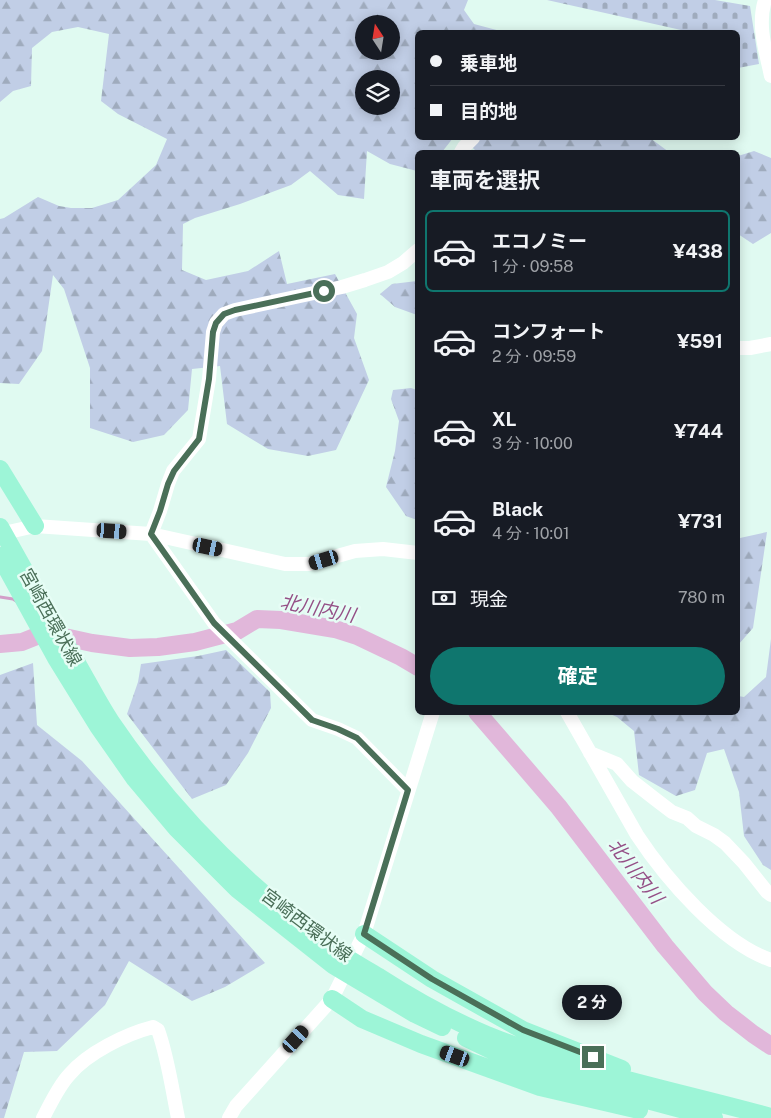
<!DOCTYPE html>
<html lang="ja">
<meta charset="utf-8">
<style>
:root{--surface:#171b24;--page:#242831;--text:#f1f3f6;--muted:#9ea1a6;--line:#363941;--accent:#0f766e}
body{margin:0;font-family:"Public Sans","Noto Sans JP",sans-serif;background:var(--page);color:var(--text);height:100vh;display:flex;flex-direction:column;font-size:19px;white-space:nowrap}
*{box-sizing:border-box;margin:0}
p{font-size:16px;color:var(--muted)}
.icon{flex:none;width:28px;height:28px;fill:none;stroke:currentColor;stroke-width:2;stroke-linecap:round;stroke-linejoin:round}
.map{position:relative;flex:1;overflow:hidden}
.sheet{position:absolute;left:415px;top:150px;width:325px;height:565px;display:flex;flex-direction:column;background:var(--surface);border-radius:8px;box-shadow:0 2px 12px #0003}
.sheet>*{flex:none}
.banner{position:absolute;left:415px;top:30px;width:325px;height:110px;border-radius:8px;box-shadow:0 2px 12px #0003;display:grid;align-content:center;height:110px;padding:0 15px;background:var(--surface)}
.needle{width:32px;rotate:348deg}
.tools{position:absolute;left:355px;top:15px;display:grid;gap:10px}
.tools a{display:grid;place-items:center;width:45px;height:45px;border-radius:50%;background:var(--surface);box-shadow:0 2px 12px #0003;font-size:25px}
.end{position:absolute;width:22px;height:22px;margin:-11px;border:6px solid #4a6f58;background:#fff;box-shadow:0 0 0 2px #fff}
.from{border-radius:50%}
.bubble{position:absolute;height:35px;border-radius:18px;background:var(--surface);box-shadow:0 2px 12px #0003;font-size:16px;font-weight:700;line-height:35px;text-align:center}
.car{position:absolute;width:15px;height:30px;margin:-15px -8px;border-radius:6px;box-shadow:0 0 4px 1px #0007;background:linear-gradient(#222 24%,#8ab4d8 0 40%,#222 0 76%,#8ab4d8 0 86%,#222 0)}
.banner b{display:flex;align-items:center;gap:18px;height:48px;font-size:19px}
.banner b+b{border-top:1px solid var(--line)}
.banner i{width:12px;height:12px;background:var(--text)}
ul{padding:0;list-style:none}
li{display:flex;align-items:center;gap:15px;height:82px;margin:0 10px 8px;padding:0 5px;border:2px solid transparent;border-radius:8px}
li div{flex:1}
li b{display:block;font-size:19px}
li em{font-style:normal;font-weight:700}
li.selected{border-color:var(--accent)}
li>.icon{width:45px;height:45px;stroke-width:1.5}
h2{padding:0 15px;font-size:22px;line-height:60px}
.pay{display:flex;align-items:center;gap:12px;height:55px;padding:0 15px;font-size:19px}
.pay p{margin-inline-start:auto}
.button{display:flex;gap:10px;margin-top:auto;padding:10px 15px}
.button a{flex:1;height:58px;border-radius:30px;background:var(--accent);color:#fff;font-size:20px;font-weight:700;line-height:58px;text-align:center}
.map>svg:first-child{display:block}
.forest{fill:url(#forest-firs);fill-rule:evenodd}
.cemetery{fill:url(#cemetery-stones)}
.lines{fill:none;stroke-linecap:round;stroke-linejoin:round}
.stream{stroke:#d29ec8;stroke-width:3}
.river{stroke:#e1b7da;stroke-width:18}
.minor{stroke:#fff;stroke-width:14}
.major{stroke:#9df5d7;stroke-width:18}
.route{stroke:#4a6f58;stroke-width:6}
.labels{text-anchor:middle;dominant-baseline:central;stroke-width:5;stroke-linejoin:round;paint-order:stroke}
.street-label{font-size:18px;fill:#4a6f58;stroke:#e6fdf5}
.water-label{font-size:19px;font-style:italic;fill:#944f86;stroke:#e6fdf5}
</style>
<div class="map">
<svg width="771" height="1118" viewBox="0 0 771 1118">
<defs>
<pattern id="forest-firs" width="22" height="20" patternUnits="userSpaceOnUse" patternTransform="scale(1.25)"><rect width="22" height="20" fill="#c1cee6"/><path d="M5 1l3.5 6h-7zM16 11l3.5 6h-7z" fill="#9fabbd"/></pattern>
<pattern id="cemetery-stones" width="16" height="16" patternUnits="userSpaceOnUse" patternTransform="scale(1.25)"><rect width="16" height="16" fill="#c1cee6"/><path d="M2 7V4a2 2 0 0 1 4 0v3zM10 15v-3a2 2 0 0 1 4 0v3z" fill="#9fabbd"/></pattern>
</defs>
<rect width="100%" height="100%" fill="#e0faf1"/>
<path class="forest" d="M 0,0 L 468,0 L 464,10 L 474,24 L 504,32 L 418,32 L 418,138 L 453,138 L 442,152 L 418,152 L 417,171 L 390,164 L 367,151 L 364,199 L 338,195 L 310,171 L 291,185 L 240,204 L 195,218 L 183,224 L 182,270 L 206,280 L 248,271 L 279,251 L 287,284 L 335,274 L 357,314 L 354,338 L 369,380 L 336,450 L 308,456 L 268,449 L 227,424 L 220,366 L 192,369 L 188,410 L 164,435 L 133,442 L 90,428 L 90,368 L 64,289 L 53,275 L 42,351 L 19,384 L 0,383 L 0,219 L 4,218 L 38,197 L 59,206 L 71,208 L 92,208 L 118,200 L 156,165 L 167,139 L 118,114 L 101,101 L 109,34 L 78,27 L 52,32 L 32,48 L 31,86 L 13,91 L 0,102 ZM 364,24 L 391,24 L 391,51 L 364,51 ZM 364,79 L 391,79 L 391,106 L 364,106 Z
M 463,138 L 650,138 L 669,152 L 477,152 Z
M 754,151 L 771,158 L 771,233 L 753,244 L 738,234 L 738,156 Z
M 417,281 L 417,315 L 395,307 L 380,294 L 392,284 Z
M 411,388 L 417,390 L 417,520 L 406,516 L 386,487 L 395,451 L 399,421 L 391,399 L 393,390 Z
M 767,532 L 753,628 L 738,645 L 738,541 L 740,538 Z
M 771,639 L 771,870 L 763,865 L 744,836 L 739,792 L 724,749 L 707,753 L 695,790 L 676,796 L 639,775 L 634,731 L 617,717 L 608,713 L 738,712 L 738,696 L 744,697 L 766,677 Z
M 226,650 L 270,692 L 271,708 L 248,753 L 226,785 L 192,799 L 127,714 L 138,682 L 141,664 L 198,656 Z
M 33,663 L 37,725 L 82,761 L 265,963 L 225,987 L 192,1001 L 129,961 L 105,1005 L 57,1051 L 24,1052 L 4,1118 L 0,1118 L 0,675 Z"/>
<path class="cemetery" d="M 547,0 L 715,0 L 750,6 L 759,64 L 738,68 L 738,32 L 690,32 Z"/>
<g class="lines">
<path class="stream" d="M 0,597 L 13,599 L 16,601"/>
<path class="river" d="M 0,644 L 22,642 L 37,636 L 60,636 L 92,643 L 130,648 L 158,647 L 195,642 L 237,631 L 257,619 L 281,620 L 335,629 L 357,636 L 401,657 L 418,667
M 477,712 L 558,806 L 665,946 L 705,993 L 726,1013 L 753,1034 L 771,1046"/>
<path class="minor" d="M 765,0 C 757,25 766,52 771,76
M 461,152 L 464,147 L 473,138
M 738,348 L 750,348 L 771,344
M 0,534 L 35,526 L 151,534 L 285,564 L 309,564 L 355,551 L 383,549 L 418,553
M 567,712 L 637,835 C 666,879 721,943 771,960
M 590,753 L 617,764 L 632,781 L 655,799 L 672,812 L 687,818 L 696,826 L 714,835 L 725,843 L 744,863 L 767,892 L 771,895
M 408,790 L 357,738 L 338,729 L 312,720 L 214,623 L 151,534 L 160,511 L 168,484 L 173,471 L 199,439 L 209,379 L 213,332 L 216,323 L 224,314 L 235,310 L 342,287 L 365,280 L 388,272 L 403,263 L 418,250
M 43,1118 C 51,1103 58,1087 69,1075 C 87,1053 126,1034 153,1027 L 158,1030 C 168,1058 172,1089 178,1118
M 229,1118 L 236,1106 L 332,999 L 364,934 L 433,712"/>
<path class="major" d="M 0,469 L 35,526
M 0,527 C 26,573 51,619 78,665 C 89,684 99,704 111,722 C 172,812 251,891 340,953 C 352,962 366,969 379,977 C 413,999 449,1019 487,1035 C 579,1072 676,1091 771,1117
M 0,556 L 56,658 L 98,726 L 135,779 L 177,829 L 237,889 L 333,965 L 415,1014 L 442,1027
M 364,934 L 432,979 L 523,1030 L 622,1069
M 332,999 L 362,1019 L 421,1044 L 540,1087 L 639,1110
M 466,1038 L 495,1052 L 554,1075 L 714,1118"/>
</g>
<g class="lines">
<path class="route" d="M 324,291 L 235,310 L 224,314 L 216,323 L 213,332 L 209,379 L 199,439 L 174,471 L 168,484 L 160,511 L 151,534 L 214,623 L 312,720 L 338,729 L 357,738 L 408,790 L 364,934 L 432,979 L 523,1030 L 593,1057"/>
</g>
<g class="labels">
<g class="street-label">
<text transform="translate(51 617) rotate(61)">宮崎西環状線</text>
<text transform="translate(307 925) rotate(37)">宮崎西環状線</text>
</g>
<g class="water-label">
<text transform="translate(318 608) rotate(11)">北川内川</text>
<text transform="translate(636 871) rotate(52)">北川内川</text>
</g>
</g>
</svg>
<div class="tools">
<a><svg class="needle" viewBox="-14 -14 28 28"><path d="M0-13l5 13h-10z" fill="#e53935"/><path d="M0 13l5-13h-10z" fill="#9ea1a6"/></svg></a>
<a><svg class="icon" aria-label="layers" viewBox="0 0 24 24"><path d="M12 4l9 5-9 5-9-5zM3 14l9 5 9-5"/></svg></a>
</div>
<i class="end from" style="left:324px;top:291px"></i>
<i class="end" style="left:593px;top:1057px"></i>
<div class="bubble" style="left:562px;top:985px;width:60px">2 分</div>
<i class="car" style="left:112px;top:531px;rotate:94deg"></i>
<i class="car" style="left:208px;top:547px;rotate:102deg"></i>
<i class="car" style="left:324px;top:560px;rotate:253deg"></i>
<i class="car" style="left:296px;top:1039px;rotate:42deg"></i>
<i class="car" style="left:455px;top:1056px;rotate:290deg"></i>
<div class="banner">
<b><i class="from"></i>乗車地</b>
<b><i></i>目的地</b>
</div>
<section class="sheet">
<h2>車両を選択</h2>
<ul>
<li class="selected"><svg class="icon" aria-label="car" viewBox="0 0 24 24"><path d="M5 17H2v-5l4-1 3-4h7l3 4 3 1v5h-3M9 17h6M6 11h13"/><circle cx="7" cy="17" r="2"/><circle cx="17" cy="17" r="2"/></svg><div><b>エコノミー</b><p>1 分 · 09:58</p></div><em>¥438</em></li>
<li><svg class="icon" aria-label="car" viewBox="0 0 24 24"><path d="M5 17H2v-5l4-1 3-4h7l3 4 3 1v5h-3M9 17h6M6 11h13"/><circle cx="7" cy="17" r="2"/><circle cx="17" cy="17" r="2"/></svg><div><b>コンフォート</b><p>2 分 · 09:59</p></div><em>¥591</em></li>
<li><svg class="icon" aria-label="car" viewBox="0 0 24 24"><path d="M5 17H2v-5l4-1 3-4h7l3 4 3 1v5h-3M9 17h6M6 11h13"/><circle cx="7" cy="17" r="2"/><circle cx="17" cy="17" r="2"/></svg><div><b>XL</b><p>3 分 · 10:00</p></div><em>¥744</em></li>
<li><svg class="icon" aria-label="car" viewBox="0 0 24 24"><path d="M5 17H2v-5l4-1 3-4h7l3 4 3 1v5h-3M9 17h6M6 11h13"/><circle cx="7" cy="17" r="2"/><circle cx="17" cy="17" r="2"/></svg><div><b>Black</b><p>4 分 · 10:01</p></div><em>¥731</em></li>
</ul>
<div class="pay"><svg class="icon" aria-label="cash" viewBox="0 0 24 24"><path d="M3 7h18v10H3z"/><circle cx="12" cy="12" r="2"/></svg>現金<p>780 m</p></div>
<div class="button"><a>確定</a></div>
</section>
</div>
